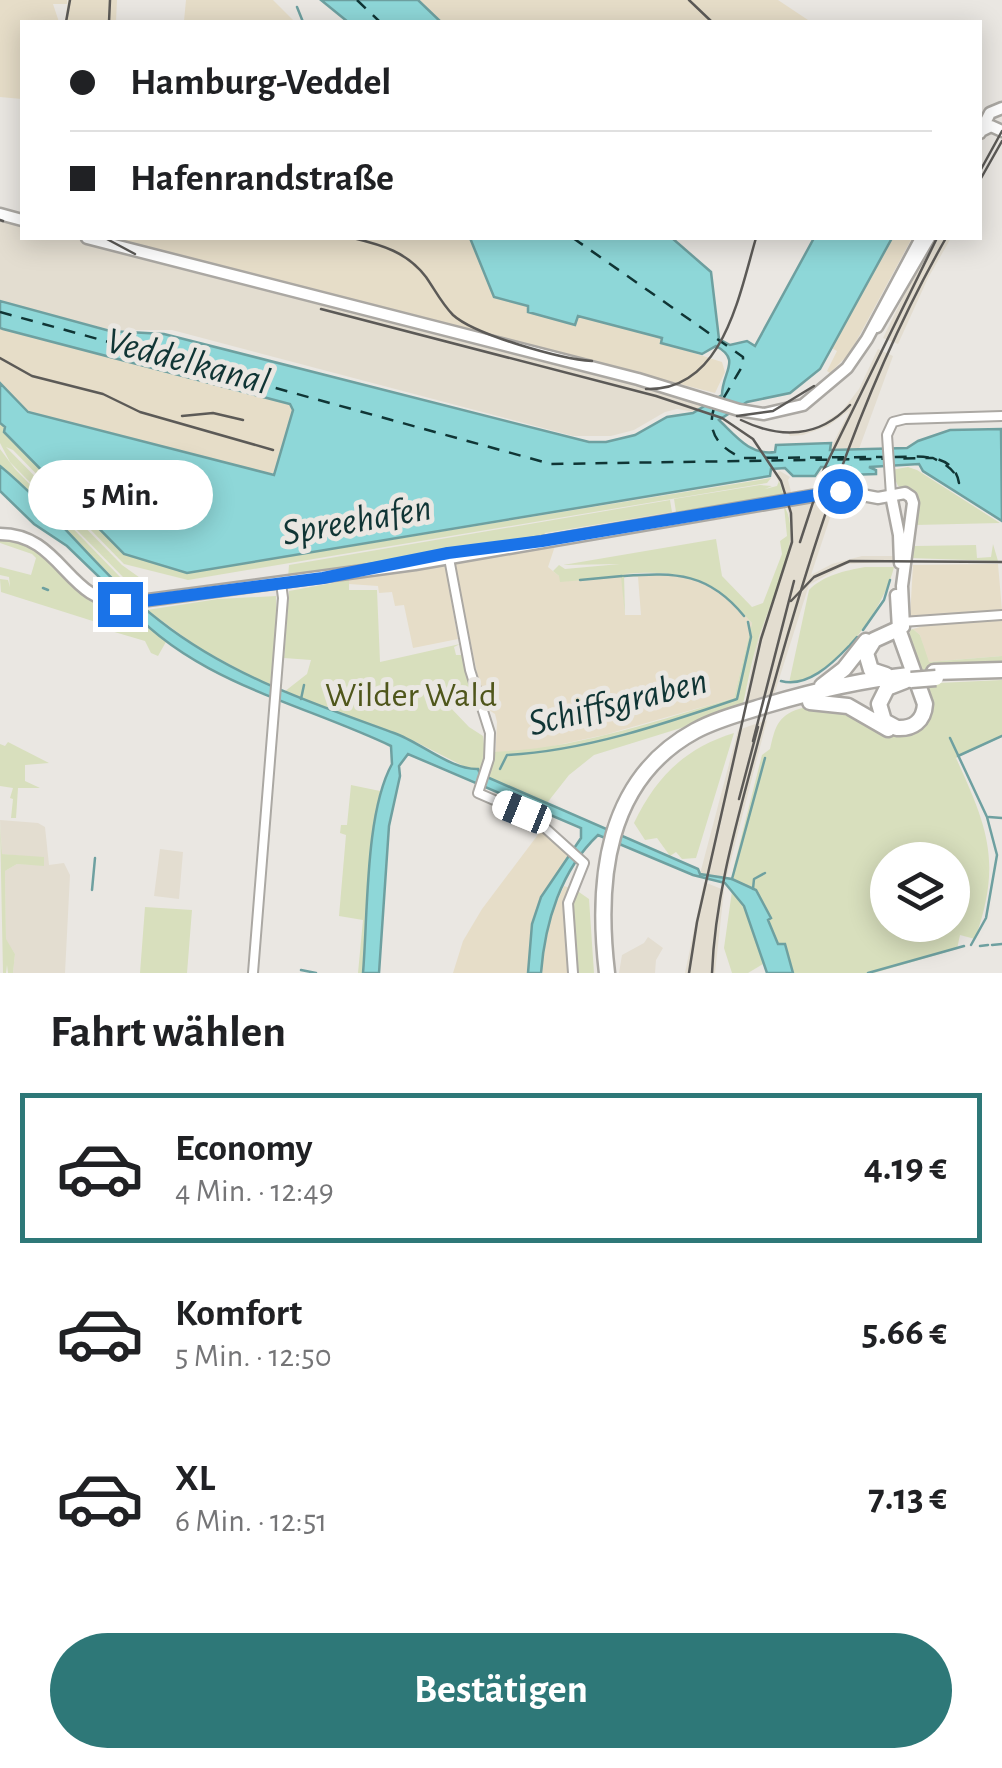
<!DOCTYPE html>
<html lang="de">
<meta charset="utf-8">
<style>
:root{--surface:#fff;--page:#f6f6f6;--text:#202124;--muted:#757577;--line:#e0e0e0;--accent:#2e7878}
body{margin:0;font-family:"Alegreya Sans",sans-serif;background:var(--page);color:var(--text);height:100vh;display:flex;flex-direction:column;font-size:38px;white-space:nowrap}
*{box-sizing:border-box;margin:0}
p{font-size:32px;color:var(--muted)}
.icon{flex:none;width:55px;height:55px;fill:none;stroke:currentColor;stroke-width:2;stroke-linecap:round;stroke-linejoin:round}
.map{position:relative;height:973px;overflow:hidden}
.side{display:flex;flex-direction:column;background:var(--surface);flex:1}
.side>*{flex:none}
.guide{position:absolute;left:20px;top:20px;width:962px;height:220px;border-radius:0px;box-shadow:0 5px 25px #0003;display:grid;align-content:center;height:220px;padding:0 50px;background:var(--surface)}
.fabs{position:absolute;left:870px;top:842px;display:grid;gap:20px}
.fabs a{display:grid;place-items:center;width:100px;height:100px;border-radius:50%;background:var(--surface);box-shadow:0 5px 25px #0003;font-size:50px}
.end{position:absolute;width:45px;height:45px;margin:-22px;border:12px solid #1a73e8;background:#fff;box-shadow:0 0 0 5px #fff}
.from{border-radius:50%}
.bubble{position:absolute;height:70px;border-radius:35px;background:var(--surface);box-shadow:0 5px 25px #0003;font-size:32px;font-weight:700;line-height:70px;text-align:center}
.car{position:absolute;width:30px;height:60px;margin:-30px -15px;border-radius:12px;box-shadow:0 0 8px 2px #0007;background:linear-gradient(#fff 24%,#345 0 40%,#fff 0 76%,#345 0 86%,#fff 0)}
.guide b{display:flex;align-items:center;gap:35px;height:95px;font-size:38px}
.guide b+b{border-top:2px solid var(--line)}
.guide i{width:25px;height:25px;background:var(--text)}
ul{padding:0;list-style:none}
li{display:flex;align-items:center;gap:30px;height:150px;margin:0 20px 15px;padding:0 30px;border:5px solid transparent;border-radius:0px}
li div{flex:1}
li b{display:block;font-size:38px}
li em{font-style:normal;font-weight:700}
li.selected{border-color:var(--accent)}
li>.icon{width:90px;height:90px;stroke-width:1.5}
h2{padding:0 50px;font-size:45px;line-height:120px}
.action{display:flex;gap:20px;margin-top:auto;padding:20px 50px}
.action a{flex:1;height:115px;border-radius:60px;background:var(--accent);color:#fff;font-size:40px;font-weight:700;line-height:115px;text-align:center}
.map>svg:first-child{display:block}
.built{fill:#e3ddd0}
.industrial{fill:#e6ddc8}
.green{fill:#d8dfbd;fill-rule:evenodd}
.water{fill:#8ed7d8;stroke:#6ea0a0;stroke-width:2.5}
.lines{fill:none;stroke-linecap:round;stroke-linejoin:round}
.stream{stroke:#6ea0a0;stroke-width:2.5}
.ferry{stroke:#103535;stroke-width:2.5;stroke-dasharray:12 10;stroke-linecap:butt}
.minor-casing{stroke:#aba8a3;stroke-width:12}
.major-casing{stroke:#aba8a3;stroke-width:15}
.highway-casing{stroke:#aba8a3;stroke-width:19}
.minor{stroke:#fff;stroke-width:8}
.major{stroke:#fff;stroke-width:10}
.highway{stroke:#fff;stroke-width:14}
.tram{stroke:#5c5a57;stroke-width:2.5}
.rail{stroke:#5c5a57;stroke-width:2.5}
.highway-bridge-casing{stroke:#aba8a3;stroke-width:19;stroke-linecap:butt}
.highway-bridge{stroke:#fff;stroke-width:14}
.route{stroke:#1a73e8;stroke-width:12}
.labels{text-anchor:middle;dominant-baseline:central;stroke-width:10;stroke-linejoin:round;paint-order:stroke}
.park-label{font-size:35px;fill:#4f561b;stroke:#eae7e2}
.water-label{font-size:38px;font-style:italic;fill:#103535;stroke:#eae7e2}
</style>
<div class="map">
<svg width="1002" height="973" viewBox="0 0 1002 973">
<rect width="100%" height="100%" fill="#eae7e2"/>
<path class="built" d="M 0,216 L 22,222 L 22,238 L 81,238 L 637,382 L 703,405 L 694,412 L 677,409 L 665,412 L 634,430 L 611,436 L 573,436 L 172,330 L 111,330 L 0,301 Z
M 932,238 L 951,238 L 928,278 L 898,344 L 883,338 Z
M 878,349 L 893,356 L 859,449 L 841,487 L 815,500 L 837,497 L 811,575 L 832,564 L 862,556 L 894,556 L 894,561 L 847,564 L 809,585 L 773,698 L 744,707 L 756,646 L 786,560 L 790,521 L 785,496 L 775,474 L 780,471 L 790,477 L 788,480 L 794,503 L 818,491 L 826,470 L 820,469 L 850,410 L 828,426 L 803,435 L 790,436 L 788,433 L 816,428 L 842,411 L 859,389 Z
M 767,720 L 726,879 L 700,874 L 738,730 Z
M 0,820 L 38,823 L 45,827 L 49,865 L 64,863 L 70,875 L 65,973 L 13,973 L 15,954 L 6,940 L 5,871 L 17,864 L 44,865 L 44,858 L 2,854 Z
M 160,849 L 183,852 L 179,899 L 154,896 Z
M 704,882 L 724,890 L 715,973 L 685,973 Z
M 648,937 L 663,948 L 656,960 L 655,973 L 619,973 L 622,955 L 644,943 Z"/>
<path class="industrial" d="M 0,0 L 67,0 L 67,4 L 53,4 L 59,22 L 22,22 L 22,136 L 20,133 L 22,99 L 0,97 Z
M 68,0 L 117,0 L 116,22 L 65,22 Z
M 186,0 L 273,0 L 295,22 L 188,22 L 184,21 Z
M 418,0 L 778,0 L 811,22 L 441,22 Z
M 110,238 L 470,238 L 494,297 L 528,306 L 529,312 L 574,324 L 577,316 L 662,338 L 662,343 L 722,362 L 725,372 L 715,393 Z
M 892,238 L 912,238 L 850,353 L 830,373 L 827,371 L 837,351 L 830,347 Z
M 0,328 L 290,404 L 293,410 L 277,472 L 270,474 L 28,412 L 0,383 Z
M 555,546 L 548,567 L 559,576 L 622,577 L 625,615 L 641,615 L 638,577 L 624,577 L 623,574 L 687,576 L 714,586 L 730,599 L 752,623 L 734,698 L 604,735 L 530,751 L 495,764 L 497,722 L 495,714 L 489,710 L 479,682 L 460,593 L 450,595 L 458,639 L 413,648 L 404,605 L 395,606 L 392,592 L 379,593 L 378,586 L 349,584 L 349,580 Z
M 998,564 L 1002,610 L 910,617 L 913,565 Z
M 1002,619 L 1002,656 L 928,662 L 920,635 L 913,629 L 937,622 Z
M 543,828 L 571,854 L 541,897 L 532,924 L 528,973 L 453,973 L 463,941 L 482,909 Z
M 564,886 L 576,890 L 572,913 L 577,973 L 541,973 L 546,927 Z"/>
<path class="green" d="M 0,423 L 5,427 L 4,432 L 124,554 L 260,561 L 771,478 L 767,483 L 188,580 L 124,564 L 13,450 L 6,447 L 122,565 L 143,580 L 140,588 L 123,577 L 10,462 L 0,443 Z
M 0,449 L 15,469 L 123,580 L 149,597 L 136,600 L 0,466 Z
M 908,467 L 917,470 L 1000,523 L 915,525 L 918,495 L 898,486 L 891,470 Z
M 779,481 L 784,496 L 676,512 L 674,499 L 760,485 L 772,486 L 765,489 L 777,486 Z
M 670,500 L 672,512 L 545,533 L 543,537 L 407,557 L 397,559 L 398,563 L 288,578 L 289,565 Z
M 784,506 C 805,538 768,606 758,640 C 751,663 747,686 742,709 L 594,755 L 569,775 L 547,803 L 480,774 L 478,769 L 471,770 L 416,742 L 284,692 L 307,674 L 311,660 L 284,658 L 289,591 L 349,580 L 349,590 L 377,590 L 380,662 L 460,644 L 454,647 L 456,655 L 462,655 L 474,700 L 449,706 L 469,727 L 483,736 L 485,752 C 571,751 652,722 734,698 L 752,623 C 712,578 684,569 624,574 L 625,615 L 621,577 L 560,582 L 559,576 L 553,571 L 559,565 L 565,569 L 620,564 L 563,565 L 716,539 L 722,576 L 752,607 L 763,603 L 782,554 L 780,541 L 787,536 Z
M 914,536 L 915,546 L 976,545 L 977,558 L 991,557 L 993,544 L 998,561 L 909,558 Z
M 0,538 C 52,543 51,571 88,596 C 101,606 120,602 131,609 C 144,618 155,631 167,640 L 158,656 L 151,653 L 145,641 L 111,631 L 99,623 L 1,592 L 0,579 L 8,580 L 10,587 L 9,577 L 0,575 L 0,567 L 31,575 L 36,558 L 32,554 L 0,543 Z
M 865,567 L 894,567 C 884,609 836,677 789,683 L 809,590 C 824,575 844,571 865,567 Z
M 276,596 L 277,621 L 270,686 L 199,648 L 147,610 L 218,599 Z
M 913,629 L 920,635 L 929,662 L 1002,656 L 1002,666 L 932,668 L 938,683 L 1002,680 L 1002,737 L 956,758 C 988,828 1002,863 975,939 L 960,935 L 957,949 L 874,973 L 793,973 L 789,956 L 774,940 L 765,907 L 756,890 L 734,881 L 733,870 L 762,755 L 770,749 C 775,728 777,716 799,709 C 810,706 819,703 830,705 C 858,708 894,754 922,727 C 930,720 932,710 931,699 L 909,640 L 910,630 ZM 888,860 L 952,860 L 952,925 L 888,925 Z
M 734,733 L 696,858 L 682,859 L 676,852 L 670,856 L 657,838 L 645,840 L 634,823 C 656,777 685,748 734,733 Z
M 8,742 L 49,763 L 25,765 L 25,781 L 40,788 L 18,788 L 16,818 L 11,818 L 13,799 L 10,798 L 13,788 L 0,786 L 0,744 L 5,746 Z
M 351,785 L 380,791 L 363,973 L 358,973 L 363,920 L 339,916 L 346,835 L 340,833 L 341,825 L 347,825 Z
M 0,823 L 2,854 L 44,857 L 44,866 L 17,864 L 5,871 L 6,939 L 15,954 L 13,973 L 8,973 L 7,965 L 6,973 L 3,973 Z
M 576,890 L 589,899 L 594,973 L 577,973 L 572,913 Z
M 732,891 L 744,906 L 763,964 L 748,973 L 732,973 L 724,948 Z
M 145,907 L 192,910 L 187,973 L 140,973 Z"/>
<path class="water" d="M 321,0 L 418,0 L 441,22 L 348,22 Z
M 470,238 L 672,238 L 711,272 L 719,339 L 730,345 L 747,341 L 755,346 L 814,238 L 892,238 L 820,369 L 790,393 L 747,402 L 719,420 C 735,435 750,456 775,452 L 776,445 L 831,443 L 830,450 L 907,448 L 918,441 L 950,430 L 1001,429 L 1002,521 L 923,471 L 919,464 L 869,467 L 876,470 L 876,474 L 847,475 L 850,467 L 821,467 L 815,476 L 793,476 L 785,468 L 771,469 L 770,476 L 187,573 L 124,554 L 4,432 L 5,427 L 0,423 L 0,383 L 28,412 L 274,475 L 293,410 L 290,404 L 3,329 L 0,328 L 0,301 L 110,331 L 164,334 L 589,442 L 606,442 L 635,435 L 667,417 L 693,413 L 722,395 C 722,372 742,360 716,346 L 702,354 L 661,343 L 662,338 L 578,316 L 575,325 L 528,312 L 528,306 L 494,297 Z
M 0,466 C 57,513 101,576 160,621 C 230,676 312,703 394,733 C 420,742 451,770 478,769 L 480,774 L 698,869 L 700,874 L 732,879 L 756,890 L 771,918 L 768,920 L 778,944 L 785,944 L 793,973 L 767,973 L 744,906 L 725,883 L 693,875 L 598,835 C 561,870 545,922 541,973 L 528,973 L 532,924 L 541,897 L 581,838 L 581,828 L 408,754 L 399,766 L 400,776 L 389,826 L 379,973 L 363,973 C 368,914 365,813 392,764 L 391,746 C 301,703 187,680 123,600 L 67,546 L 34,524 L 0,491 Z"/>
<g class="lines">
<path class="stream" d="M 297,7 L 303,22
M 624,576 C 676,572 709,573 744,616
M 580,580 L 622,576
M 43,588 L 48,590
M 109,620 L 115,619
M 863,630 L 884,600 L 890,580
M 850,645 L 857,637
M 781,681 C 807,688 832,664 849,646
M 301,699 L 304,685
M 950,738 L 987,817 L 997,855 L 986,918 L 971,945
M 958,756 L 1002,736
M 500,769 L 507,755 C 584,751 664,724 737,699 L 751,637 L 748,622
M 989,817 L 1002,818
M 732,879 L 765,758
M 753,889 L 754,879 L 765,873
M 92,890 L 95,858
M 992,945 L 1002,944
M 980,946 L 988,945
M 301,970 L 316,973
M 868,973 L 964,946"/>
<path class="ferry" d="M 357,0 L 380,22
M 573,238 L 743,357 L 743,365 L 723,399
M 0,312 L 551,464 L 933,458 C 945,464 955,469 959,483 C 954,451 916,457 891,457
M 714,408 C 706,433 720,448 742,458 L 883,457"/>
<g class="minor-casing">
<path id="minor" d="M 891,495 L 887,435 L 893,422 L 905,419 L 1002,416
M 448,553 L 470,670 L 490,733 L 489,759 L 478,793 L 533,817 L 584,863 L 568,903 L 573,973
M 902,622 L 1002,615
M 253,973 L 283,598 L 281,583"/>
</g>
<g class="major-casing">
<path id="major" d="M 981,131 L 991,126 L 1002,131
M 980,133 L 990,113 L 1002,108
M 0,214 L 22,220
M 87,238 L 638,379 L 739,410 L 764,414 L 803,405 L 847,368 L 867,339 L 921,238
M 877,327 L 929,238
M 891,495 L 899,535 L 900,563
M 0,534 C 62,534 67,604 126,603 L 415,564 L 841,491 L 878,498 L 905,493 L 911,497 L 913,503 L 902,586 L 904,627
M 896,595 L 898,629"/>
</g>
<g class="highway-casing">
<path id="highway" d="M 934,672 L 1002,670
M 886,675 L 871,670 L 866,653 L 874,640 L 898,629 L 925,704 C 924,721 913,729 897,728 L 884,721 L 879,704 L 887,688 L 905,681
M 822,686 L 844,669 L 866,641
M 810,702 L 848,706 L 888,729
M 607,973 C 596,881 605,780 695,731 C 717,719 742,713 767,705 C 814,691 860,680 909,675"/>
</g>
<use href="#minor" class="minor"/>
<use href="#major" class="major"/>
<use href="#highway" class="highway"/>
<path class="tram" d="M 980,180 L 1002,141
M 712,973 C 715,894 738,818 758,742 C 804,569 857,394 946,238"/>
<path class="rail" d="M 689,0 L 712,22
M 66,22 L 70,0
M 109,22 L 110,0
M 980,171 L 1002,131
M 0,220 L 3,221
M 105,238 L 135,254
M 353,238 C 382,245 407,252 426,277 C 435,290 442,304 453,315 C 475,335 561,359 592,361
M 321,309 L 656,396 L 722,418 L 753,439 L 781,481 L 791,513 L 792,542 L 761,639 L 697,922 L 689,973
M 0,358 L 32,376 L 103,394 L 140,412 L 273,450
M 646,389 C 723,392 739,295 756,238
M 182,416 L 213,413 L 243,420
M 737,416 L 773,411 L 814,386
M 741,420 C 780,439 819,438 850,405
M 800,542 L 824,469 L 937,238
M 791,601 L 814,577 L 850,561 L 1002,562
M 753,741 L 794,581
M 739,799 L 758,727"/>
<g class="highway-bridge-casing">
<path id="highway-bridge" d="M 911,680 L 936,678"/>
</g>
<use href="#highway-bridge" class="highway-bridge"/>
</g>
<g class="lines">
<path class="route" d="M 120,604 L 323,578 L 448,553 L 542,541 L 840,491"/>
</g>
<g class="labels">
<g class="park-label">
<text x="411" y="695">Wilder Wald</text>
</g>
<g class="water-label">
<text transform="translate(188 362) rotate(15)">Veddelkanal</text>
<text transform="translate(357 521) rotate(-10)">Spreehafen</text>
<text transform="translate(618 703) rotate(-14)">Schiffsgraben</text>
</g>
</g>
</svg>
<div class="fabs">
<a><svg class="icon" aria-label="layers" viewBox="0 0 24 24"><path d="M12 4l9 5-9 5-9-5zM3 14l9 5 9-5"/></svg></a>
</div>
<i class="end from" style="left:840px;top:491px"></i>
<i class="end" style="left:120px;top:604px"></i>
<div class="bubble" style="left:28px;top:460px;width:185px">5 Min.</div>
<i class="car" style="left:522px;top:812px;rotate:292deg"></i>
<div class="guide">
<b><i class="from"></i>Hamburg-Veddel</b>
<b><i></i>Hafenrandstraße</b>
</div>
</div>
<section class="side">
<h2>Fahrt wählen</h2>
<ul>
<li class="selected"><svg class="icon" aria-label="car" viewBox="0 0 24 24"><path d="M5 17H2v-5l4-1 3-4h7l3 4 3 1v5h-3M9 17h6M6 11h13"/><circle cx="7" cy="17" r="2"/><circle cx="17" cy="17" r="2"/></svg><div><b>Economy</b><p>4 Min. · 12:49</p></div><em>4.19 €</em></li>
<li><svg class="icon" aria-label="car" viewBox="0 0 24 24"><path d="M5 17H2v-5l4-1 3-4h7l3 4 3 1v5h-3M9 17h6M6 11h13"/><circle cx="7" cy="17" r="2"/><circle cx="17" cy="17" r="2"/></svg><div><b>Komfort</b><p>5 Min. · 12:50</p></div><em>5.66 €</em></li>
<li><svg class="icon" aria-label="car" viewBox="0 0 24 24"><path d="M5 17H2v-5l4-1 3-4h7l3 4 3 1v5h-3M9 17h6M6 11h13"/><circle cx="7" cy="17" r="2"/><circle cx="17" cy="17" r="2"/></svg><div><b>XL</b><p>6 Min. · 12:51</p></div><em>7.13 €</em></li>
</ul>
<div class="action"><a>Bestätigen</a></div>
</section>
